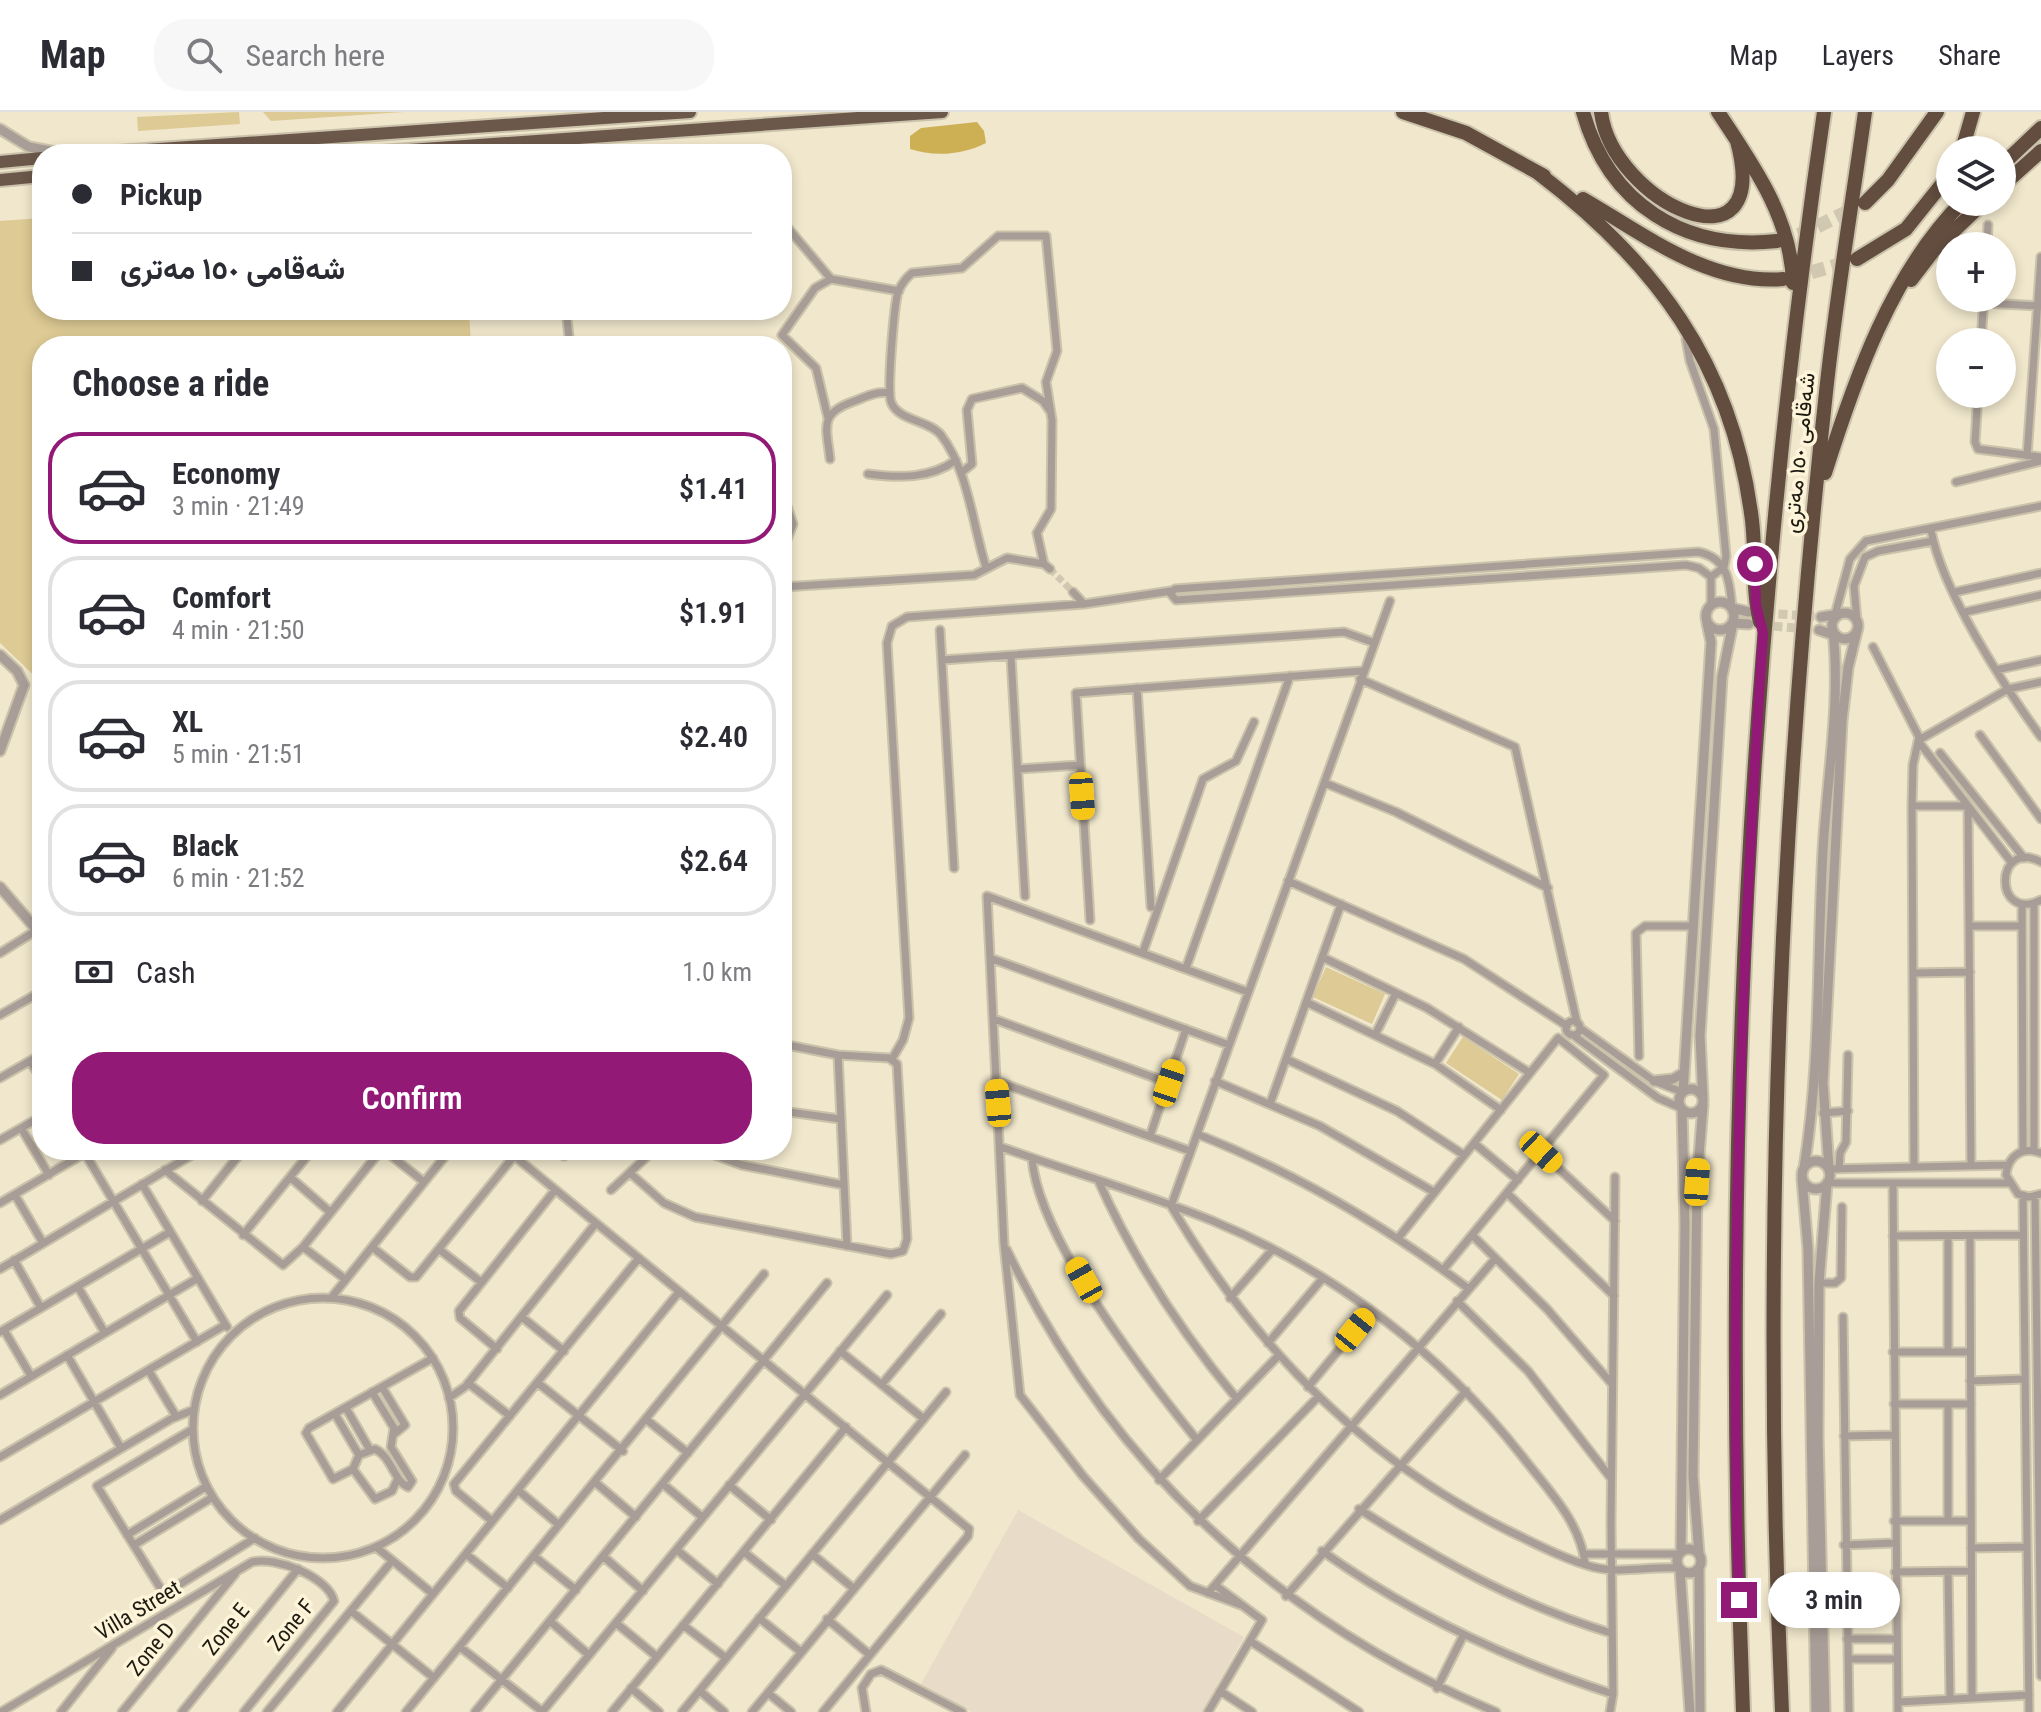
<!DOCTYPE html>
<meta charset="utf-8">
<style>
:root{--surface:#fff;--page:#f7f7f7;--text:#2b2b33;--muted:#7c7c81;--line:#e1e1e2;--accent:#921976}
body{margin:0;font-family:"Roboto Condensed",Vazirmatn,sans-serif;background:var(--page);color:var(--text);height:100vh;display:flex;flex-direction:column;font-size:30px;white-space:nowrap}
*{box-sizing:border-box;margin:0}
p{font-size:26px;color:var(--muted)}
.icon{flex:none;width:44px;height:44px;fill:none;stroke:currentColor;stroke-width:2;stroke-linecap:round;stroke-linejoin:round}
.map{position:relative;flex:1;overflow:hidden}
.sheet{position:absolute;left:32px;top:224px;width:760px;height:824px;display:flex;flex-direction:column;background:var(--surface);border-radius:32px;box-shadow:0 4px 12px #0003}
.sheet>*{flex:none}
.guide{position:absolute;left:32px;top:32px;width:760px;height:176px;border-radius:32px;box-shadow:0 4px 12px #0003;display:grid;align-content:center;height:176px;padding:0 40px;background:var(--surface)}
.controls{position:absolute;left:1936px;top:24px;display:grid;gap:16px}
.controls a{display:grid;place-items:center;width:80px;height:80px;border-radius:50%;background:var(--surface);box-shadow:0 4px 12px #0003;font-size:40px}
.end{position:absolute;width:36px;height:36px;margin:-18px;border:10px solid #921976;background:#fff;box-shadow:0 0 0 4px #fff}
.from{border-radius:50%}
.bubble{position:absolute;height:56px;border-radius:28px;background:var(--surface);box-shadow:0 4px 12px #0003;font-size:26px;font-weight:600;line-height:56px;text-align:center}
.car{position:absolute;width:24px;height:48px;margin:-24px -12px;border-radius:10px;box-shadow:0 0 6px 2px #0007;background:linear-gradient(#f5c518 24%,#345 0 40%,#f5c518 0 76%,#345 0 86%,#f5c518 0)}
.guide b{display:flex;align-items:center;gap:28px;height:76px;font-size:30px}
.guide b+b{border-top:2px solid var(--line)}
.guide i{width:20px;height:20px;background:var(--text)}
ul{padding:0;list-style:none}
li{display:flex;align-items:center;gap:24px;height:112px;margin:0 16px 12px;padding:0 24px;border:4px solid var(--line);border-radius:32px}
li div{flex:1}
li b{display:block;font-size:30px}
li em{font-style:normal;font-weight:600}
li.active{border-color:var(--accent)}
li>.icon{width:72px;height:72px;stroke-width:1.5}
h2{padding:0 40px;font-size:36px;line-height:96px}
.pay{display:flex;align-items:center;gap:20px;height:88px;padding:0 40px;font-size:30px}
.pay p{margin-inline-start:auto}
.button{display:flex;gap:16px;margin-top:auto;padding:16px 40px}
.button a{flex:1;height:92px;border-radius:32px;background:var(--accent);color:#fff;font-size:32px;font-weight:600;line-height:92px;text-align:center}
header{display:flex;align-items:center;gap:48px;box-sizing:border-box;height:112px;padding:0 40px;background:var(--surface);border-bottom:2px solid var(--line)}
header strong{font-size:38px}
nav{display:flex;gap:44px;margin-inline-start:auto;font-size:28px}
.search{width:560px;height:72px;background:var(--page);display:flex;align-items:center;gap:20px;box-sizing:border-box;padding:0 28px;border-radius:32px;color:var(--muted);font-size:30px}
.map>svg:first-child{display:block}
.industrial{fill:#e8dcc8}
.green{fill:#ddca94}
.forest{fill:#ceb054}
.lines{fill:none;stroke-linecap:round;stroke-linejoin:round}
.minor-tunnel{stroke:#d0c8b0;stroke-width:7;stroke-dasharray:7 3.5;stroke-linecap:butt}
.tertiary-tunnel{stroke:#d0c8b0;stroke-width:9;stroke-dasharray:9 4.5;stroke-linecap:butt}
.motorway-tunnel{stroke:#d0c8b0;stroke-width:14;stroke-dasharray:14 7;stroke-linecap:butt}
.minor-casing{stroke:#cac2aa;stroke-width:11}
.tertiary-casing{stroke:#cac2aa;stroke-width:13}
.trunk-casing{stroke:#cac2aa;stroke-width:16}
.motorway-casing{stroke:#cac2aa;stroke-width:18}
.minor{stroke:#a99e97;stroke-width:7}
.tertiary{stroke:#a99e97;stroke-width:9}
.trunk{stroke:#6c584a;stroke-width:12}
.motorway{stroke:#624d3f;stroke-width:14}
.route{stroke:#921976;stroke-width:10}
.labels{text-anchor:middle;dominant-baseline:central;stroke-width:7;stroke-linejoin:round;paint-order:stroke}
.street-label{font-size:22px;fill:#1e1b11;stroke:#fdf4d9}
</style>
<header>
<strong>Map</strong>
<div class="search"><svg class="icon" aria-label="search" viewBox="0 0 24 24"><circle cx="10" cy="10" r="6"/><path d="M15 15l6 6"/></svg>Search here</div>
<nav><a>Map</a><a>Layers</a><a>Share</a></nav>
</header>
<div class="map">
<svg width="2041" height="1600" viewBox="0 0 2041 1600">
<rect width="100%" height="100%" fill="#f0e7cc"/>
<path class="industrial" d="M 1018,1398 L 1244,1525 L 1202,1600 L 971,1600 L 921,1572 Z"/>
<path class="green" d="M 239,0 L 240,12 L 138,19 L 137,5 Z
M 263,0 L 404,0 L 271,9 Z
M 42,106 L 42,198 L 469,198 L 471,234 L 42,234 L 42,571 L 0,531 L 0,109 Z
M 1326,855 L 1385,882 L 1372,912 L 1313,885 Z
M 1463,925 L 1519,962 L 1502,988 L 1446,951 Z"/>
<path class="forest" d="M 977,10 L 984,19 L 986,31 C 963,43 934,45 910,37 L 910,24 L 921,16 Z"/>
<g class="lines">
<path class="minor-tunnel" d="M 1050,457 L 1073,480"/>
<path class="tertiary-tunnel" d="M 1765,501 L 1821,505
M 1760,513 L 1819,518"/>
<path class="motorway-tunnel" d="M 1778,129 L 1804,121 L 1857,95
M 1791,166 L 1852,149"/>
<g class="minor-casing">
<path id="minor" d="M 782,109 L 831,167 L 815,176 L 782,223 L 816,256 L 828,306
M 1987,134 L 1988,113
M 831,167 L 899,179
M 1984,191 L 2041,194
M 566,198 L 570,234
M 1686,227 L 1690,249 L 1714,317 L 1726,444 L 1724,455 L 1711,465
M 1981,230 L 1984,186
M 1978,282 L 1975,330 L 1978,337 L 2041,345
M 2027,344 L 2041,145
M 830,347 C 827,317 818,302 852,290 C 866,285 875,279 890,281
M 962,360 L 972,352 L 967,298 L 972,287 L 1022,276 L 1043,289 L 1050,299
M 868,362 C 898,366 931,367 956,348
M 1956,370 L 2041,349
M 782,380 L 793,412 L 782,440
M 1931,418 C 1942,479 2004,574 2041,625
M 986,455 C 972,411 969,360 941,323 C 929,308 898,309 891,290 C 887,278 894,194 898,180 C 901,173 906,166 912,161 L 962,156 L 998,124 L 1046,124 L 1057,239 L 1046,270 L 1052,308 L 1051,397 L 1037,421 L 1044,452 L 1050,457
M 782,462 L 786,474
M 782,475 L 974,463 L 1007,446 L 1044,452
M 1073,480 L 1084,492
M 1955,480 L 2041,461
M 1390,489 L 1171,1094 C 1253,1232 1364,1348 1509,1419 C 1536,1432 1564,1447 1593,1455 C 1621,1462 1650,1454 1679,1456
M 1711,493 L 1711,465 L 1699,456 L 1686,453 L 1176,488 L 1170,481 L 1175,477 L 1698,440 C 1728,446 1730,470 1732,496
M 1965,500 L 2041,483
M 1835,503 L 1850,447 L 1866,429 L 2041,394
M 1857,510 L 1854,474 L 1865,445 L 1878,439 L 1933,429
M 940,518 L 954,756
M 1873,535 L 1919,625 L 1913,653 L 1912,694 L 1914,1054
M 1011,545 L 1025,784
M 942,548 L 1344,520 L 1372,530
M 1996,558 L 2041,548
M 1360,567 L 1515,635 L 1577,911
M 1137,576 L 1151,795
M 1980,623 L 2041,707
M 1919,628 L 2008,577 L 2041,570
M 1919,630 L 2012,751
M 1940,641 L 2024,746
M 1018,657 L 1080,653
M 1325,671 L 1396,700 L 1548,776
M 1912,694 L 1968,694 L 1971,1053
M 2041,750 C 1994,725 1993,812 2041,788
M 1288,769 L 1464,847 L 1567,914
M 2022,792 L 2023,1039
M 1090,808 L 1076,581 L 1362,559
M 1970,814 L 2022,814
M 1143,840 L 1203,667 L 1236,649 L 1254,610
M 0,841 L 37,818
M 1322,845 L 1427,896 L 1530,961
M 990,846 L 1229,933
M 1186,856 L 1290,564
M 1913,861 L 1970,860
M 1306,890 L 1435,952 L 1501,998
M 0,903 L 42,879
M 994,907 L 1169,971
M1566 916a7 7 0 1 1 14 0a7 7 0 1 1-14 0Z
M 1580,916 L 1654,969 L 1682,980
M 1376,921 L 1396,881
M 1573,923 L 1658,986 L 1681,996
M 838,943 L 847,1134
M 1639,944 L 1636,821 L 1645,814 L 1694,814
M 892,947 L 903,928 L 909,906 L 887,531 L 892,514 L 907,505 L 1084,492 L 1171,479
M 1286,947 L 1397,999 L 1464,1043
M 30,949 L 42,968
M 1435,952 L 1459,915
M 0,966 L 42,942
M 996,969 L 1190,1039
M 1215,969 L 1320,1014 L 1434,1080
M 1270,992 L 1341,792
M 782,999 L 840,1007
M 1823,1001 L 1848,999
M 21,1016 L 49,1063
M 1197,1022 C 1296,1061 1384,1113 1469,1177
M 1150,1024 L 1186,917
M 0,1028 L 42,1004
M 1474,1031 L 1518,1068
M 1001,1035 C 1071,1060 1144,1081 1213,1109 C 1334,1159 1441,1241 1522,1344 C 1547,1377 1581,1410 1585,1452
M 83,1038 L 197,1230
M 384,1038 L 424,1070
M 507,1038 L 969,1417 L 968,1424 L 823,1600
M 701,1038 L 742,1053 L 844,1073
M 2034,1038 L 2034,791
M 1541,1040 L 1615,1109
M 2041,1041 C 2023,1034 2008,1043 2006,1063 L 2018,1082 L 2029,1085 L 2041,1082
M 564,1044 L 570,1038
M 1032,1046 C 1038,1126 1146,1265 1197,1328
M 1829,1057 L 2007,1053
M 1839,1057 L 1840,1041 L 1846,1030 L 1848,943
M 165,1058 L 283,1153 L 303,1135 L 381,1038
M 630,1061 L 664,1091 L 695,1105 L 891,1142 L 903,1139 L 907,1127 L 897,952 L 889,946 L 838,943 L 782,932
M 290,1065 L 330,1100
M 1099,1070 C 1135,1150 1181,1220 1237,1287
M 1827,1071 L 2008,1071
M 1893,1071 L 1898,1600
M 142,1072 L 227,1215
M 611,1078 L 654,1038
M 1507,1081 L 1614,1184
M 15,1083 L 43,1131
M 2023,1084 L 2029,1600
M 2035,1084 L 2041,1564
M 202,1089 L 243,1038
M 0,1091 L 90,1038
M 243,1123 L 312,1038
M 1472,1123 L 1547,1197 L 1612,1272
M 1893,1124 L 2023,1123
M 1948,1124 L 1948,1240
M 1970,1124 L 1972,1585
M 1399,1125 L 1558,926 L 1604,963 L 1443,1158
M 303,1135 L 345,1167
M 372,1135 L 410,1165 L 416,1165 L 514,1044
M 440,1138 L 481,1170
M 1007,1138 C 1108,1351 1279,1510 1496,1600
M 14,1148 L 41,1196
M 0,1157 L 200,1038
M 1819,1171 L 1835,1171 L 1841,1166 L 1842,1095
M 78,1175 L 105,1221
M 331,1186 L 450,1038
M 1230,1186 L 1272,1138
M193 1316a130 130 0 1 1 260 0a130 130 0 1 1-260 0Z
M 1457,1189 L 1528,1259 L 1610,1365
M 1843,1205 L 1849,1600
M 523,1206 L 564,1239
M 4,1218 L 31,1264
M 0,1220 L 170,1120
M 1268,1231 L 1323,1166
M 497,1237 L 460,1206 L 459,1199 L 555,1078
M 840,1239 L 924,1307
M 1893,1240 L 1970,1240
M 67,1243 L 121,1336
M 149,1259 L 176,1304
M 1970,1269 L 2024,1267
M 468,1271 L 510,1304
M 538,1271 L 623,1339
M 882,1272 L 941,1202
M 382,1275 L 405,1313 L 393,1323
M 1308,1275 L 1371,1199
M 372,1280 L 394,1316 L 391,1335 L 412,1369 L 408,1375 C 393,1368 392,1345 375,1337 L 359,1343 L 353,1357 L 333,1367 L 306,1321 L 309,1316 L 433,1246
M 0,1283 L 198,1166
M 449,1286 L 466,1274 L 596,1111
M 1894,1292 L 1971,1292
M 1948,1292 L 1948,1409
M 346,1296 L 370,1338
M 335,1302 L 359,1343
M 647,1308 L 688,1341
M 193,1317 L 97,1374 L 164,1482 L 255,1426
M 1844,1324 L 1894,1323
M 0,1345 L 225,1213
M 353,1357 L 375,1387 L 392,1379 L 398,1366
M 1159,1368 L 1279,1243
M 596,1371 L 636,1405
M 663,1372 L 702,1405
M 729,1373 L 771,1408
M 519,1379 L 559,1413
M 1359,1397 C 1440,1449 1519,1493 1611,1521
M 0,1408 L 171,1307 L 193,1298
M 492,1409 L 456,1379 L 454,1372 L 639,1146
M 1198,1409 L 1318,1285
M 1894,1409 L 1971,1409
M 127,1423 L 207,1374
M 134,1433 L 213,1385
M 1844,1433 L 1894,1431
M 376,1435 L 433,1482
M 1971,1436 L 2027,1435
M 677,1438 L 718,1472
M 1322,1439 C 1412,1503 1509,1548 1613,1582
M 744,1440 L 785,1473
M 466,1442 L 508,1476
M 812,1442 L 853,1476
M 1584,1442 L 1679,1442
M 535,1445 L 576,1478
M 604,1445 L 643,1479
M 1895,1460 L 1971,1459
M 1948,1460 L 1950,1586
M 1208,1481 L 1494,1148
M 1286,1484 L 1466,1279
M 1241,1493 L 1190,1474 L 1139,1427 L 1083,1364 L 1020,1283 L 1004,1132 L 987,784 L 1248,880
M 351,1499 L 434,1566
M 759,1506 L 801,1540
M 827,1507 L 870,1543
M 551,1510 L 589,1543
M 616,1511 L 656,1544
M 683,1513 L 726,1546
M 1847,1527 L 1896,1527
M 1250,1529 L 1359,1600
M 460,1535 L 543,1600
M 1848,1547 L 1897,1547
M 631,1576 L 659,1600
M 1437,1576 L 1463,1524
M 700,1579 L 724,1600
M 1220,1579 L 1252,1600
M 768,1581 L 791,1600
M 1898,1590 L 2029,1583
M 1,1600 L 252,1450 C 276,1444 328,1465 334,1489 L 244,1600
M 61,1600 L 112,1536
M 122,1600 L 235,1462
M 182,1600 L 298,1457
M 267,1600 L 392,1449
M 337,1600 L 679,1180
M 406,1600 L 764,1162
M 475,1600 L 827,1171
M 542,1600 L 887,1183
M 612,1600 L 846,1315
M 682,1600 L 946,1280
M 752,1600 L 965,1343
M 866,1600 L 862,1576 L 871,1562 L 881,1558 L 962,1600
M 1208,1600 L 1262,1508 L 1215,1473
M 1610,1600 L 1613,1582 L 1611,1411 L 1615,1065"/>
</g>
<g class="tertiary-casing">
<path id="tertiary" d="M 0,17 L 29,35 L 66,42
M1706 504a14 14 0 1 1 28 0a14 14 0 1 1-28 0Z
M 1732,496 L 1749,500
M1832 514a13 13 0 1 1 26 0a13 13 0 1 1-26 0Z
M 1821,505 L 1840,502
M 1819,518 L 1837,524
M 0,543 L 17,559 L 24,573 L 0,639
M 0,775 L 42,824
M 1654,969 L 1673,967 L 1683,961
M1679 989a12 12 0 1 1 24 0a12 12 0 1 1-24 0Z
M 1683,980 L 1711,530 L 1707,511
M 1703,987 L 1700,924 L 1722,565 L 1733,511 L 1749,512
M1802 1063a14 14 0 1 1 28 0a14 14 0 1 1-28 0Z
M 1804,1056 C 1821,952 1817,844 1823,739 C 1827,666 1841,591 1833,519
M 1829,1057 L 1823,971 L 1842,609 L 1848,556 L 1857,519
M 1802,1067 L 1808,1137 L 1816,1600
M1677 1449a12 12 0 1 1 24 0a12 12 0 1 1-24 0Z
M 1681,1440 L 1685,1112 L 1682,997
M 1699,1442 L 1693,1364 L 1697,1070 L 1703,993
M 1699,1457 L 1700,1600
M 1680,1458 L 1690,1600
M 1825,1600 L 1818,1324 L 1819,1171 L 1827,1071"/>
</g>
<g class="trunk-casing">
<path id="trunk" d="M 89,42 L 690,0
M 353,42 L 942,0
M 0,50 L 42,46
M 0,68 L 42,64"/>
</g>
<g class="motorway-casing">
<path id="motorway" d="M 1403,0 L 1466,21 L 1544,64
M 1583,0 C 1609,92 1684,139 1777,129
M 1601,0 C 1612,90 1774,167 1737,29
M 1718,0 C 1753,53 1791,105 1793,171
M 1962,38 L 1973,0
M 2002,53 L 2041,16
M 1538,61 C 1655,150 1731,251 1751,401 C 1757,437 1751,475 1760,510
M 2002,74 L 2041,39
M 1583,87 C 1644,122 1708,173 1783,167
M 1865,91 L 1888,68 L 1937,0
M 1857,147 L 1906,117 L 1950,62
M 1911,168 L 1934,138 L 1984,90
M 1825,361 C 1855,266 1891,162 1962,90
M 1743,1600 C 1722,1065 1746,530 1824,0
M 1782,1600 C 1762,1160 1778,717 1826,280 C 1836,186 1852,93 1865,0"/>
</g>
<use href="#minor" class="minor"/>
<use href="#tertiary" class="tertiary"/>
<use href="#trunk" class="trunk"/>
<use href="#motorway" class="motorway"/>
</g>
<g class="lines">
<path class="route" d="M 1739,1488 C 1729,1165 1742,843 1763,521 L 1756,493 L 1755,452"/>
</g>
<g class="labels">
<g class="street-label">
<text transform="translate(1799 341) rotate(-84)">شەقامی ١٥٠ مەتری</text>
<text transform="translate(138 1498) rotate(-31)">Villa Street</text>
<text transform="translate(291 1513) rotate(-51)">Zone F</text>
<text transform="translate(226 1517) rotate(-51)">Zone E</text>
<text transform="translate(151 1537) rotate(-51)">Zone D</text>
</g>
</g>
</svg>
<div class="controls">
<a><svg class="icon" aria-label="layers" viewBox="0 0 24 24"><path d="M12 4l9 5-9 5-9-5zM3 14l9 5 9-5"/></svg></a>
<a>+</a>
<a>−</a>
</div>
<i class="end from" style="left:1755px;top:452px"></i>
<i class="end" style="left:1739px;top:1488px"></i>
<div class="bubble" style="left:1768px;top:1460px;width:132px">3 min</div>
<i class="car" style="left:1082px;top:684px;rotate:176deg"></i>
<i class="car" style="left:1169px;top:971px;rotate:18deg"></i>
<i class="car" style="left:998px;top:991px;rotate:355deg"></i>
<i class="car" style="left:1541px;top:1040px;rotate:133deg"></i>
<i class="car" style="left:1697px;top:1070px;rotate:4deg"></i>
<i class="car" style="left:1084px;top:1168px;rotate:331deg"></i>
<i class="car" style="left:1355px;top:1218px;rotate:39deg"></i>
<div class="guide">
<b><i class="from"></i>Pickup</b>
<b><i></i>شەقامی ١٥٠ مەتری</b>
</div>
<section class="sheet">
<h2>Choose a ride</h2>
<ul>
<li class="active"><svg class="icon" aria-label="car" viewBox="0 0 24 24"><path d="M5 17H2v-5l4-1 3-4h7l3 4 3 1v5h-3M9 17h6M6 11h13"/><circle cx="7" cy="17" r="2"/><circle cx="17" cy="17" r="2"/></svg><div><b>Economy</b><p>3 min · 21:49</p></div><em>$1.41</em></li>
<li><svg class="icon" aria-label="car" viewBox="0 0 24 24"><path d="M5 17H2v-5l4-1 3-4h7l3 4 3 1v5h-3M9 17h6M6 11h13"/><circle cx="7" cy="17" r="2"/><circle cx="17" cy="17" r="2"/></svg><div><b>Comfort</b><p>4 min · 21:50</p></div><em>$1.91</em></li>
<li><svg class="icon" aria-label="car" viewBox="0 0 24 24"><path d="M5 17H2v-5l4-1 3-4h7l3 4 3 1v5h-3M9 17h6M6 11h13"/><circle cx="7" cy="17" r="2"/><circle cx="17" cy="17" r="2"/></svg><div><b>XL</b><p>5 min · 21:51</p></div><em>$2.40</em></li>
<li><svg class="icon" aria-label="car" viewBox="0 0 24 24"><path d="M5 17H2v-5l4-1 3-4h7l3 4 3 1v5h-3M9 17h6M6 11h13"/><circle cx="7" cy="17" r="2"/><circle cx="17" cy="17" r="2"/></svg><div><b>Black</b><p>6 min · 21:52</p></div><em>$2.64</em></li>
</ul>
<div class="pay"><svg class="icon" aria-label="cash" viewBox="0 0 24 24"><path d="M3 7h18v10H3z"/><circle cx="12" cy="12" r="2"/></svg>Cash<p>1.0 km</p></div>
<div class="button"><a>Confirm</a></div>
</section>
</div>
